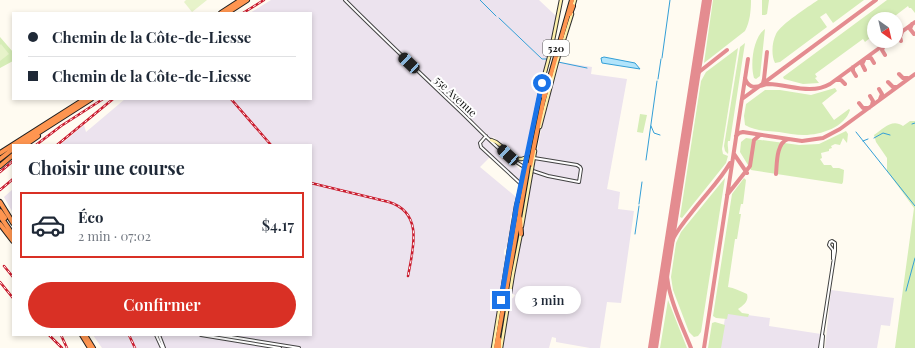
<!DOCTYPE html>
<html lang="fr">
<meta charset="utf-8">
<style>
:root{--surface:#fff;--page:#f6f6f7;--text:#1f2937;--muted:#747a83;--line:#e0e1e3;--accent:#d93025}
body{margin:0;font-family:"Playfair Display",serif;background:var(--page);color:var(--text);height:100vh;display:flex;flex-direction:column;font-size:15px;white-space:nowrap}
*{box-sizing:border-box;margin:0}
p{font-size:13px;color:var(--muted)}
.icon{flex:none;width:22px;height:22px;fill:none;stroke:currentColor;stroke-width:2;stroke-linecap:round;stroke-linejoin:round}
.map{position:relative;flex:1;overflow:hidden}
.sheet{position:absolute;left:12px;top:144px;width:300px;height:192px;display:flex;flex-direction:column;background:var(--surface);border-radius:0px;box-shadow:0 2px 6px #0003}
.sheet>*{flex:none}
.guide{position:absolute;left:12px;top:12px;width:300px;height:88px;border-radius:0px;box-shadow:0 2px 6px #0003;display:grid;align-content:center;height:88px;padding:0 16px;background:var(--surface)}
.needle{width:26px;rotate:146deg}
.fabs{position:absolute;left:867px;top:12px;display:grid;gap:8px}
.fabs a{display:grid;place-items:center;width:36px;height:36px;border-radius:50%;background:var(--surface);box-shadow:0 2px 6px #0003;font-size:20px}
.end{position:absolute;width:18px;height:18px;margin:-9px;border:5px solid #1a73e8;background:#fff;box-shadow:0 0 0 2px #fff}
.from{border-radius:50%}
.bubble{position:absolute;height:28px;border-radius:14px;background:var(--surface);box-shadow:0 2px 6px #0003;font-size:13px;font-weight:600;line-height:28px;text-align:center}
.car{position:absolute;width:12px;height:24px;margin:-12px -6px;border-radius:5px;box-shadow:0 0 3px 1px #0007;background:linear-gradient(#222 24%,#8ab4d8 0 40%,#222 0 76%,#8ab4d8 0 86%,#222 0)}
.guide b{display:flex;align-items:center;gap:14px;height:38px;font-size:15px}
.guide b+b{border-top:1px solid var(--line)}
.guide i{width:10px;height:10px;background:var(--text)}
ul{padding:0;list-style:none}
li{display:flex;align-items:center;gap:12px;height:66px;margin:0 8px 6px;padding:0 8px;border:2px solid transparent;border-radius:0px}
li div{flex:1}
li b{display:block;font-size:15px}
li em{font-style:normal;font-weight:600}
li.current{border-color:var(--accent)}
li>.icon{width:36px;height:36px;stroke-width:1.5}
h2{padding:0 16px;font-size:18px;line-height:48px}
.cta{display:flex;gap:8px;margin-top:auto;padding:8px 16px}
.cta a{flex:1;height:46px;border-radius:24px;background:var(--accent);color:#fff;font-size:16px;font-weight:600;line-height:46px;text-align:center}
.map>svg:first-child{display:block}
.industrial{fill:#ece3ee}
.green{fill:#d6edb7}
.pitch{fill:#e7f3ca}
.water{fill:#b1e4fb;stroke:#339fd7}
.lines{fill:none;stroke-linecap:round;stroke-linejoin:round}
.stream{stroke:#339fd7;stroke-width:1}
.taxiway{stroke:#e48c90;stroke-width:4}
.runway{stroke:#e48c90;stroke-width:10}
.tertiary-casing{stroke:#424242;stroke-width:4}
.secondary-casing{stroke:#313131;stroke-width:4.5}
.motorway-casing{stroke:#202020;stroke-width:6}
.tertiary{stroke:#fff;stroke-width:2}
.secondary{stroke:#fff1ac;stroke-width:2.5}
.motorway{stroke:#fe9550;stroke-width:4}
.rail-casing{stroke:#ca1c2e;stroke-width:2.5}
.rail{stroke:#fff;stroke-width:1;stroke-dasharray:3;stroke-linecap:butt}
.secondary-bridge-casing{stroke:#313131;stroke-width:4.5;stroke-linecap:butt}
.motorway-bridge-casing{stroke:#202020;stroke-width:6;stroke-linecap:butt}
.secondary-bridge{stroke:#fff1ac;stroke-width:2.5}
.motorway-bridge{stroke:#fe9550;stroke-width:4}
.route{stroke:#1a73e8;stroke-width:5}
.labels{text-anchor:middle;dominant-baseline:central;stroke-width:4;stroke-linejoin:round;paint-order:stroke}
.shield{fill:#fff;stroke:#575757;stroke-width:1}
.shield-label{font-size:10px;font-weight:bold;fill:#0f0f0f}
.street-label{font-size:11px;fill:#0f0f0f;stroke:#fff}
</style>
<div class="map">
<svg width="915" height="348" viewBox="0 0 915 348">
<rect width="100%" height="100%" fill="#fffbf1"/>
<path class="industrial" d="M 271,0 L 539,0 L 556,16 L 548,58 L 543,75 L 540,76 L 538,78 L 541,84 L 525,156 L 522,158 L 493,137 L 489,141 L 522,171 L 520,181 L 492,155 L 480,167 L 516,197 L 513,214 L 511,216 L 510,221 L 512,224 L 509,241 L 507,247 L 504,250 L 504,254 L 506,257 L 492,348 L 102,348 L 93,335 L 311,335 L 311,145 L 60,145 L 84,125 L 86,132 L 125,99 L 311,99 L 311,13 L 250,13 Z
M 560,62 L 592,67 L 591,74 L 627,79 L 607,189 L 620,192 L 618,209 L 634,211 L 621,303 L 607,302 L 600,348 L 590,348 L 556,342 L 556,338 L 552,337 L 549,348 L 503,348 L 511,299 L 513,298 L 515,295 L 511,293 L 513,285 L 540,135 L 545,112 L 548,107 L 547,105 Z
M 13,189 L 13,213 L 4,197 Z
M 831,290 L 894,298 L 890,326 L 881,325 L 877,348 L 825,348 Z
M 726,312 L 770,318 L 769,326 L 821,334 L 819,348 L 720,348 Z"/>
<path class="green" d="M 713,0 L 751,0 C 751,10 750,22 745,31 L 704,63 Z
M 762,0 L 769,0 L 767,14 L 765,15 L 762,15 Z
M 818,0 L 864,0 L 833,23 L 826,13 L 820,17 L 827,27 L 780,62 L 775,63 C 771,55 772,42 776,34 C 781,24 808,7 818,0 Z
M 887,0 L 915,0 L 915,13 L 911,8 L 909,8 L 908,6 L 891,19 L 874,19 L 874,31 L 868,36 L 870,38 L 865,42 L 863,39 L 815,74 L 817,77 L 815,78 L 819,83 L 803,84 L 784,79 L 783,77 Z
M 765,29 L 760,76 L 756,79 L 754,78 C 750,65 753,37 765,29 Z
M 0,37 L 13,52 L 13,61 L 0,68 Z
M 745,43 L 730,141 L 728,141 C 727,146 729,149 728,154 L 725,151 L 724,146 L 740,47 Z
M 738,48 L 722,149 L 723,154 L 728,156 L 726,163 L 682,218 L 680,217 L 701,81 L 706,72 Z
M 835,88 L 837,91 L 822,103 L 834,120 L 849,109 L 850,110 C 845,127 821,135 804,135 C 795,135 787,133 779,132 C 767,131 755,131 745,125 L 744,116 L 746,104 L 765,90 L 780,90 L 811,95 Z
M 640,114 L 647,115 L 643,133 L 637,132 Z
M 910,121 L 915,121 L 915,348 L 895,348 L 914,208 L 887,171 L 887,158 L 876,142 L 874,135 C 883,129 892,118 903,126 Z
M 846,131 L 848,134 L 847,143 L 843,138 L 840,145 L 835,144 L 831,146 L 832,148 L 829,149 L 829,151 L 821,153 L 822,158 L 820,159 L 824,165 L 831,165 L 833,168 L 839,168 L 844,170 L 843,182 L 842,184 L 751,170 L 740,152 L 741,142 L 746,138 L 799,145 L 819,144 Z
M 725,178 L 701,332 L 698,336 L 694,337 L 689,332 L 673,290 L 671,277 L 676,243 L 681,232 Z
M 744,178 L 746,180 L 743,204 L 741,204 L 739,214 L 741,214 L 737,239 L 735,239 L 728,287 C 734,288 740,291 747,294 C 749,301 744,305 738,309 L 742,313 L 749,314 L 748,317 L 728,314 L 727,319 L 716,318 L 713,316 L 732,194 Z
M 668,300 L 687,348 L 660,348 Z
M 715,322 L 725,325 L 721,348 L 708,348 L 712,323 Z"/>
<path class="pitch" d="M 186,0 L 207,0 L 192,12 L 184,2 Z
M 1,44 L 9,54 L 0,61 L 0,45 Z"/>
<path class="water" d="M 604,57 L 635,63 L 640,69 L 602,63 L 601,58 Z"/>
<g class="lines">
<path class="stream" d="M 480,0 L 496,16
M 499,18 L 542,59 L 547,59
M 662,58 L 670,0
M 558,62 L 587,68
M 658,79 L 661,59
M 912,124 L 915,123
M 651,126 L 654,133 L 660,135
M 856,132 L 915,206
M 874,138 L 883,133 L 890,135
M 863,141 L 868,139
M 646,160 L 657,81
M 639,204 L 642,182
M 635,234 L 639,206
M 906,291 L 915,258"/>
<path class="taxiway" d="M 912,24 L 910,29 L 914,34
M 896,36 L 915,22
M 901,41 L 900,37 L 902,32
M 884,45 L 882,50 L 885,55
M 866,58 L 871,58 L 874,63
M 864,60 L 862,64 L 865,70
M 853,67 L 853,71 L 856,76
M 899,74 L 903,78 L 908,78
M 745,78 C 746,82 747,84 751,86 C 756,89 763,84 769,84 C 790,85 811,95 830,84 L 889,41
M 836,80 L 841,80 L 845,84
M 694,81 L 699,72 L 727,50
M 888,82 L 893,87 L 897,87
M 763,83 L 764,79 L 767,52
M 879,89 L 882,94 L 880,99
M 870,96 L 873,101 L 872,105
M 742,99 L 876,0
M 859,103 L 863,108 L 869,108
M 736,136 L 739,133 L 743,132 L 802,141 L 823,138 L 840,129 L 915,74
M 734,154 L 747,173
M 776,174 C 777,164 776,143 788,139
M 727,195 L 750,166 L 754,140 L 760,135
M 691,348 C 677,313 655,274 674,237 C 680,226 688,217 696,207 C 707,193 721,179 730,163
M 704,348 L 748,59"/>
<path class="runway" d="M 653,348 L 707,0"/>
<g class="tertiary-casing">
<path id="tertiary" d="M 345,0 C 382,37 421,74 459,110 C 480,130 499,152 524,167
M 486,136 L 480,143 L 481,147 L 522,185
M 533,171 L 548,176 L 579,182 L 581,169 L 580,167 L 577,165 L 534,158
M 156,335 L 162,348
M 159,335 L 164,348
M 201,335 L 280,348
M 219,335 L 299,348
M 820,348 L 835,251 L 835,243 L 832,241 L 830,242 L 829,245 L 833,250 L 833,259
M 822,348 L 823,336"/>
</g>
<g class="secondary-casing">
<path id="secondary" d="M 573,7 L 575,0
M 544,76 L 551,50 L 561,0
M 540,127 L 557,62 L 572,14
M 491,140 L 496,142 L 518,159 L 522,159 L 527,157
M 526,164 L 542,84
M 532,168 L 535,151
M 522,226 L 531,174
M 493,348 L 516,206 L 525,171
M 501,348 L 513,274 L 521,233"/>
</g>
<g class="motorway-casing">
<path id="motorway" d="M 221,13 L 241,0
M 227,13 L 247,0
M 570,14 L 573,6
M 543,96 L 544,76
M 19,145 L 91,99
M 25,145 L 38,136
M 0,153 L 85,99
M 0,159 L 13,149
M 0,166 L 13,155
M 530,166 L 543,102 L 572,0
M 0,202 L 13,223
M 0,211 L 5,218
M 516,212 L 519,205
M 0,216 L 13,235
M 520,218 L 521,234
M 0,224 L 13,241
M 82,335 L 90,348
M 85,335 L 93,348
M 496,348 L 527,172
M 499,348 L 499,339"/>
</g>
<use href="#tertiary" class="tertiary"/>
<use href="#secondary" class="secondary"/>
<use href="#motorway" class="motorway"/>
<g class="rail-casing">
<path id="rail" d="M 243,13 L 264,0
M 231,99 L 271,145
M 36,145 L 61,126 L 103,99
M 57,145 L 113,99
M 0,172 L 13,161
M 311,183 L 389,202 C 424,213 413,249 408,276
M 0,190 L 13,179
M 4,266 L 13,277
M 0,282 L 13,298
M 49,335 L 62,348
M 61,335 L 67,348
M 129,335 L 135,348"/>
</g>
<use href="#rail" class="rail"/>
<g class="secondary-bridge-casing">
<path id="secondary-bridge" d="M 525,171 L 526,164
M 531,174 L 532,168"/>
</g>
<g class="motorway-bridge-casing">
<path id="motorway-bridge" d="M 527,172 L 528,165"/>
</g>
<use href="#secondary-bridge" class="secondary-bridge"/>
<use href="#motorway-bridge" class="motorway-bridge"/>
</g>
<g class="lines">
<path class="route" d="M 501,300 L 517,203 L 542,83"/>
</g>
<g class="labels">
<rect class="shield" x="543" y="40" width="26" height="16" rx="3"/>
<g class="shield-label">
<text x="556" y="48">520</text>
</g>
<g class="street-label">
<text transform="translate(456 96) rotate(43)">55e Avenue</text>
</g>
</g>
</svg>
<div class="fabs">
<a><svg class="needle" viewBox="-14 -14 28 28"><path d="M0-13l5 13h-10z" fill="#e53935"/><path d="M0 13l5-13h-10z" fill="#747a83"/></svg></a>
</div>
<i class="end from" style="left:542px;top:83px"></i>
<i class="end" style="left:501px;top:300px"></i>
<div class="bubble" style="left:515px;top:286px;width:66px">3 min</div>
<i class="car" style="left:409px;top:63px;rotate:313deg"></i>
<i class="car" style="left:508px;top:155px;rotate:312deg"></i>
<div class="guide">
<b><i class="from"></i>Chemin de la Côte-de-Liesse</b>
<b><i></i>Chemin de la Côte-de-Liesse</b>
</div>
<section class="sheet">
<h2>Choisir une course</h2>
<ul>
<li class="current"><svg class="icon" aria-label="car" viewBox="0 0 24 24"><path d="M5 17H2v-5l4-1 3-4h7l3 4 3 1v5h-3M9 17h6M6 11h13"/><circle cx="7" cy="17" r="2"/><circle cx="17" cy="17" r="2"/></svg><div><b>Éco</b><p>2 min · 07:02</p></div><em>$4.17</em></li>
</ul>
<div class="cta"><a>Confirmer</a></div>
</section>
</div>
